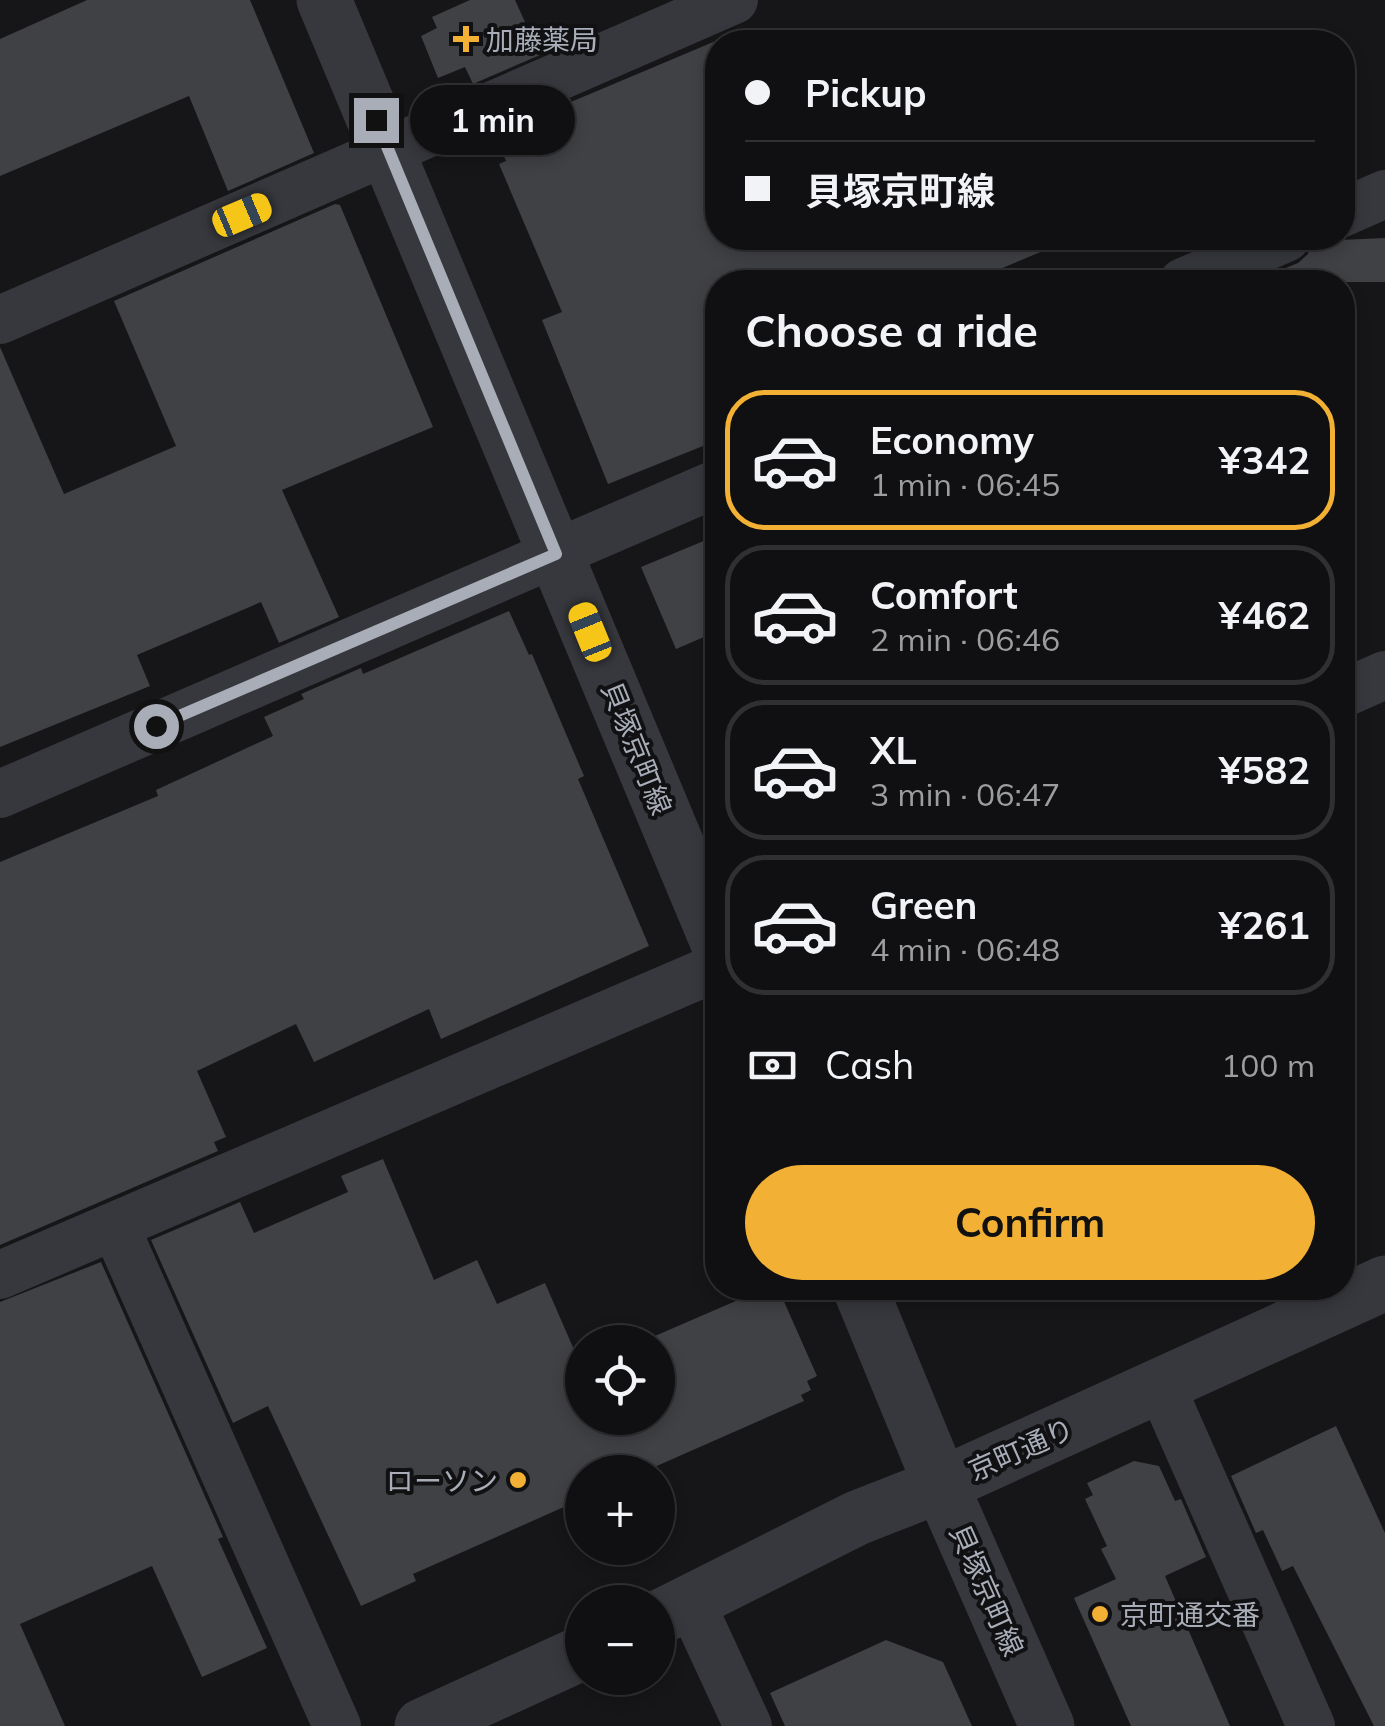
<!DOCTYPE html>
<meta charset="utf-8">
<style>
:root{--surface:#101012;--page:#1e1e20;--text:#f1f3f6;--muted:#9c9d9f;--line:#303032;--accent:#f2b134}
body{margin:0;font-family:Mulish,"Noto Sans JP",sans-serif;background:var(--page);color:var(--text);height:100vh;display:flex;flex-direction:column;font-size:38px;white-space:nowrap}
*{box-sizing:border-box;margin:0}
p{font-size:32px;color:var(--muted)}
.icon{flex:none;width:55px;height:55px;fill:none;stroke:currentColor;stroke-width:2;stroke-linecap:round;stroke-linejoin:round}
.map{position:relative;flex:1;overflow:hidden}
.drawer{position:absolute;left:705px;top:270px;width:650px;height:1030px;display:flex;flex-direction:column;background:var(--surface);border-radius:40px;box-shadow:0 5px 15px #0003,0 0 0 2px var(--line)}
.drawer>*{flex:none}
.hud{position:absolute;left:705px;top:30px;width:650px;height:220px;border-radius:40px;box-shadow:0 5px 15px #0003,0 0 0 2px var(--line);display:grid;align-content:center;height:220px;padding:0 40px;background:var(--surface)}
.tools{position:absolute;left:565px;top:1325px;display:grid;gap:20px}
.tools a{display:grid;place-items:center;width:110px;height:110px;border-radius:50%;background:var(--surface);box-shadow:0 5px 15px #0003,0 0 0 2px var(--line);font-size:50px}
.end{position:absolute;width:45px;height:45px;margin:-22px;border:12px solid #a8adb8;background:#111;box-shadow:0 0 0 5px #111}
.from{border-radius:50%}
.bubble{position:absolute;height:70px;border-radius:35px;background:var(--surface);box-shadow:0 5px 15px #0003,0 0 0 2px var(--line);font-size:32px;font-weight:700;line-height:70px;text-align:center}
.car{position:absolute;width:30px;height:60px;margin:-30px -15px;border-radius:12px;box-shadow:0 0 8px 2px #0007;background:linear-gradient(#f5c518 24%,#345 0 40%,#f5c518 0 76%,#345 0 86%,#f5c518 0)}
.hud b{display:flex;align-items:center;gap:35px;height:95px;font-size:38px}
.hud b+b{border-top:2px solid var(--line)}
.hud i{width:25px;height:25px;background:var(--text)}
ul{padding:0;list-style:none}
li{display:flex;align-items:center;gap:30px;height:140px;margin:0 20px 15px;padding:0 20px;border:5px solid var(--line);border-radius:40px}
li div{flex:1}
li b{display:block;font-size:38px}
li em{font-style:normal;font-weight:700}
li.active{border-color:var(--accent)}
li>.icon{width:90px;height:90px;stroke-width:1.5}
h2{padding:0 40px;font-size:45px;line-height:120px}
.pay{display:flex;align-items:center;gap:25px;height:110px;padding:0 40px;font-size:38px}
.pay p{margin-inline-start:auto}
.primary-button{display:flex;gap:20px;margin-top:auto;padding:20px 40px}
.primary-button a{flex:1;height:115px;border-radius:60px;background:var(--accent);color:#111;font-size:40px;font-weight:700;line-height:115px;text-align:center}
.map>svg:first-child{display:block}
.building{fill:#404145}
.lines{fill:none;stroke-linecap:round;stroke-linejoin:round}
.minor{stroke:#37383d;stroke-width:48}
.tertiary{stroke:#37383d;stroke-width:55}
.route{stroke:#a8adb8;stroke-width:12}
.poi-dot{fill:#f2b134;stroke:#111113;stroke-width:4}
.labels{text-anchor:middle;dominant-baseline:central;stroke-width:8;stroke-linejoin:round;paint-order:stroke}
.poi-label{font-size:28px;fill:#a8adb8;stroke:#111113;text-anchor:start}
.street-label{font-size:28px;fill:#a8adb8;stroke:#111113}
</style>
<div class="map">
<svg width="1385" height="1726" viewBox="0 0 1385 1726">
<rect width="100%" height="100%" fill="#161618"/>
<path class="building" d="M 87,0 L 250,0 L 314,153 L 228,191 L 189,96 L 0,176 L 0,39 Z
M 470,0 L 515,0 L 540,55 L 473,84 L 465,67 L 438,78 L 421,36 L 437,28 L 432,17 Z
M 718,40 L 718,238 L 1074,238 L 969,282 L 718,282 L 718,440 L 608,484 L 542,320 L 562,312 L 499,164 L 506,161 L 495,134 Z
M 335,204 L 340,205 L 433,427 L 282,490 L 339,617 L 279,643 L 261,602 L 137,655 L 150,686 L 0,747 L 0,347 L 64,494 L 176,446 L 114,301 Z
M 1313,238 L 1340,240 L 1385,238 L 1385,282 L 1252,282 L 1298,263 L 1308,254 Z
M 718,535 L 718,631 L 676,649 L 641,567 Z
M 509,611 L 529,655 L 532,654 L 584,776 L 578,779 L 649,946 L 441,1039 L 429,1009 L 314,1062 L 296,1024 L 197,1071 L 226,1137 L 214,1142 L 218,1151 L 0,1245 L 0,862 L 158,796 L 156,790 L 273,736 L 264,717 L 304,699 L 301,694 L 361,668 L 363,674 Z
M 383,1159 L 434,1280 L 477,1260 L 497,1304 L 545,1283 L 582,1368 L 582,1418 L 658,1418 L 658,1342 L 641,1342 L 766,1288 L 778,1288 L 817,1376 L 807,1381 L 811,1390 L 801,1395 L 804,1401 L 643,1472 L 582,1472 L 582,1499 L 413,1574 L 416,1581 L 361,1606 L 268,1406 L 233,1423 L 151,1240 L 240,1202 L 254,1233 L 348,1192 L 341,1176 Z
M 101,1262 L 223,1537 L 218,1539 L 267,1648 L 202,1677 L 152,1566 L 20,1624 L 65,1726 L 0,1726 L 0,1302 Z
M 1336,1426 L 1385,1533 L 1385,1726 L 1374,1726 L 1293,1566 L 1282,1571 L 1263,1530 L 1256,1533 L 1231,1476 Z
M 1134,1461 L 1159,1466 L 1175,1501 L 1181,1499 L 1206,1557 L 1165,1576 L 1230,1726 L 1131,1726 L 1074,1598 L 1116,1579 L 1101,1549 L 1107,1546 L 1085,1499 L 1093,1495 L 1087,1483 Z
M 886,1640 L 943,1662 L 972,1726 L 785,1726 L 770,1693 Z"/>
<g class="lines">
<path class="minor" d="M 1342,213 L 1385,194
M 1183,282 L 1286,238
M 0,320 L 734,0
M 1342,694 L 1385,675
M 0,794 L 718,483
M 115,1226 L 337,1726
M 0,1275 L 718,967
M 1161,1386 L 1311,1726
M 691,1603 L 748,1726"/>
<path class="tertiary" d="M 324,0 L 718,943
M 860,1288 L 941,1485 L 1047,1726
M 658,1618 L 857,1518 L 941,1485 L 1385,1283
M 422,1726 L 582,1653"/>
</g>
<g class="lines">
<path class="route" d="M 156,726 L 556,554 L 376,120"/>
</g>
<g class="poi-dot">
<path d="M461 24h10v10h10v10h-10v10h-10v-10h-10v-10h10z"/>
<circle cx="518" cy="1480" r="10"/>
<circle cx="1100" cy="1614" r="10"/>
</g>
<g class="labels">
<g class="poi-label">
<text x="486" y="39">加藤薬局</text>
<text x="498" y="1480" text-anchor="end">ローソン</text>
<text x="1120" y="1614">京町通交番</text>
</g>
<g class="street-label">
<text transform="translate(637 748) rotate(68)">貝塚京町線</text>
<text transform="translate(1021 1449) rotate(-24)">京町通り</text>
<text transform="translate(987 1590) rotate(66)">貝塚京町線</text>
</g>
</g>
</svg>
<div class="tools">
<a><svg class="icon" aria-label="locate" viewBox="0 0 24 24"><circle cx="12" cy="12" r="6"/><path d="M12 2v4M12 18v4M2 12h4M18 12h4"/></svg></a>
<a>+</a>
<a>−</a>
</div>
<i class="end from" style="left:156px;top:726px"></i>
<i class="end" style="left:376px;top:120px"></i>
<div class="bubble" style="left:410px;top:85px;width:165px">1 min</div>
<i class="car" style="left:242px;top:215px;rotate:67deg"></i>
<i class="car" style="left:590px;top:632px;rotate:338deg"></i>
<div class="hud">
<b><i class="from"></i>Pickup</b>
<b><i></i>貝塚京町線</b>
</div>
<section class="drawer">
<h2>Choose a ride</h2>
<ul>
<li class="active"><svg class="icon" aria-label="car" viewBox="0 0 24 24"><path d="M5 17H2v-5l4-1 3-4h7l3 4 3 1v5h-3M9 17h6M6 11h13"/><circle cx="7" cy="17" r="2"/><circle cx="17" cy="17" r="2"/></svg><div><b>Economy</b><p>1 min · 06:45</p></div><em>¥342</em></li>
<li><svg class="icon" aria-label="car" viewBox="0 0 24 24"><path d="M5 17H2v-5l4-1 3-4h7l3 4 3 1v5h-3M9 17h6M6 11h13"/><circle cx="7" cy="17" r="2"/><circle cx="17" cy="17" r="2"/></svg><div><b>Comfort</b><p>2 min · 06:46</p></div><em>¥462</em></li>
<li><svg class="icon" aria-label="car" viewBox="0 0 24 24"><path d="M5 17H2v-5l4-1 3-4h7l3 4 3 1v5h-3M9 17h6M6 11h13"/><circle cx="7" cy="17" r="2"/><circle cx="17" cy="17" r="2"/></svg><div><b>XL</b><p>3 min · 06:47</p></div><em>¥582</em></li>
<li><svg class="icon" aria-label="car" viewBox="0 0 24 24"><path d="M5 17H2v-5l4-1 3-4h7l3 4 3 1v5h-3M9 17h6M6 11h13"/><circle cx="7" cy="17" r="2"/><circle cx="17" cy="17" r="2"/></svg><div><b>Green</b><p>4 min · 06:48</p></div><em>¥261</em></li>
</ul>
<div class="pay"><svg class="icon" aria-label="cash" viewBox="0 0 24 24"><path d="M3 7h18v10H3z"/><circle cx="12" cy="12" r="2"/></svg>Cash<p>100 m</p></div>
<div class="primary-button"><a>Confirm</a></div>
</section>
</div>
